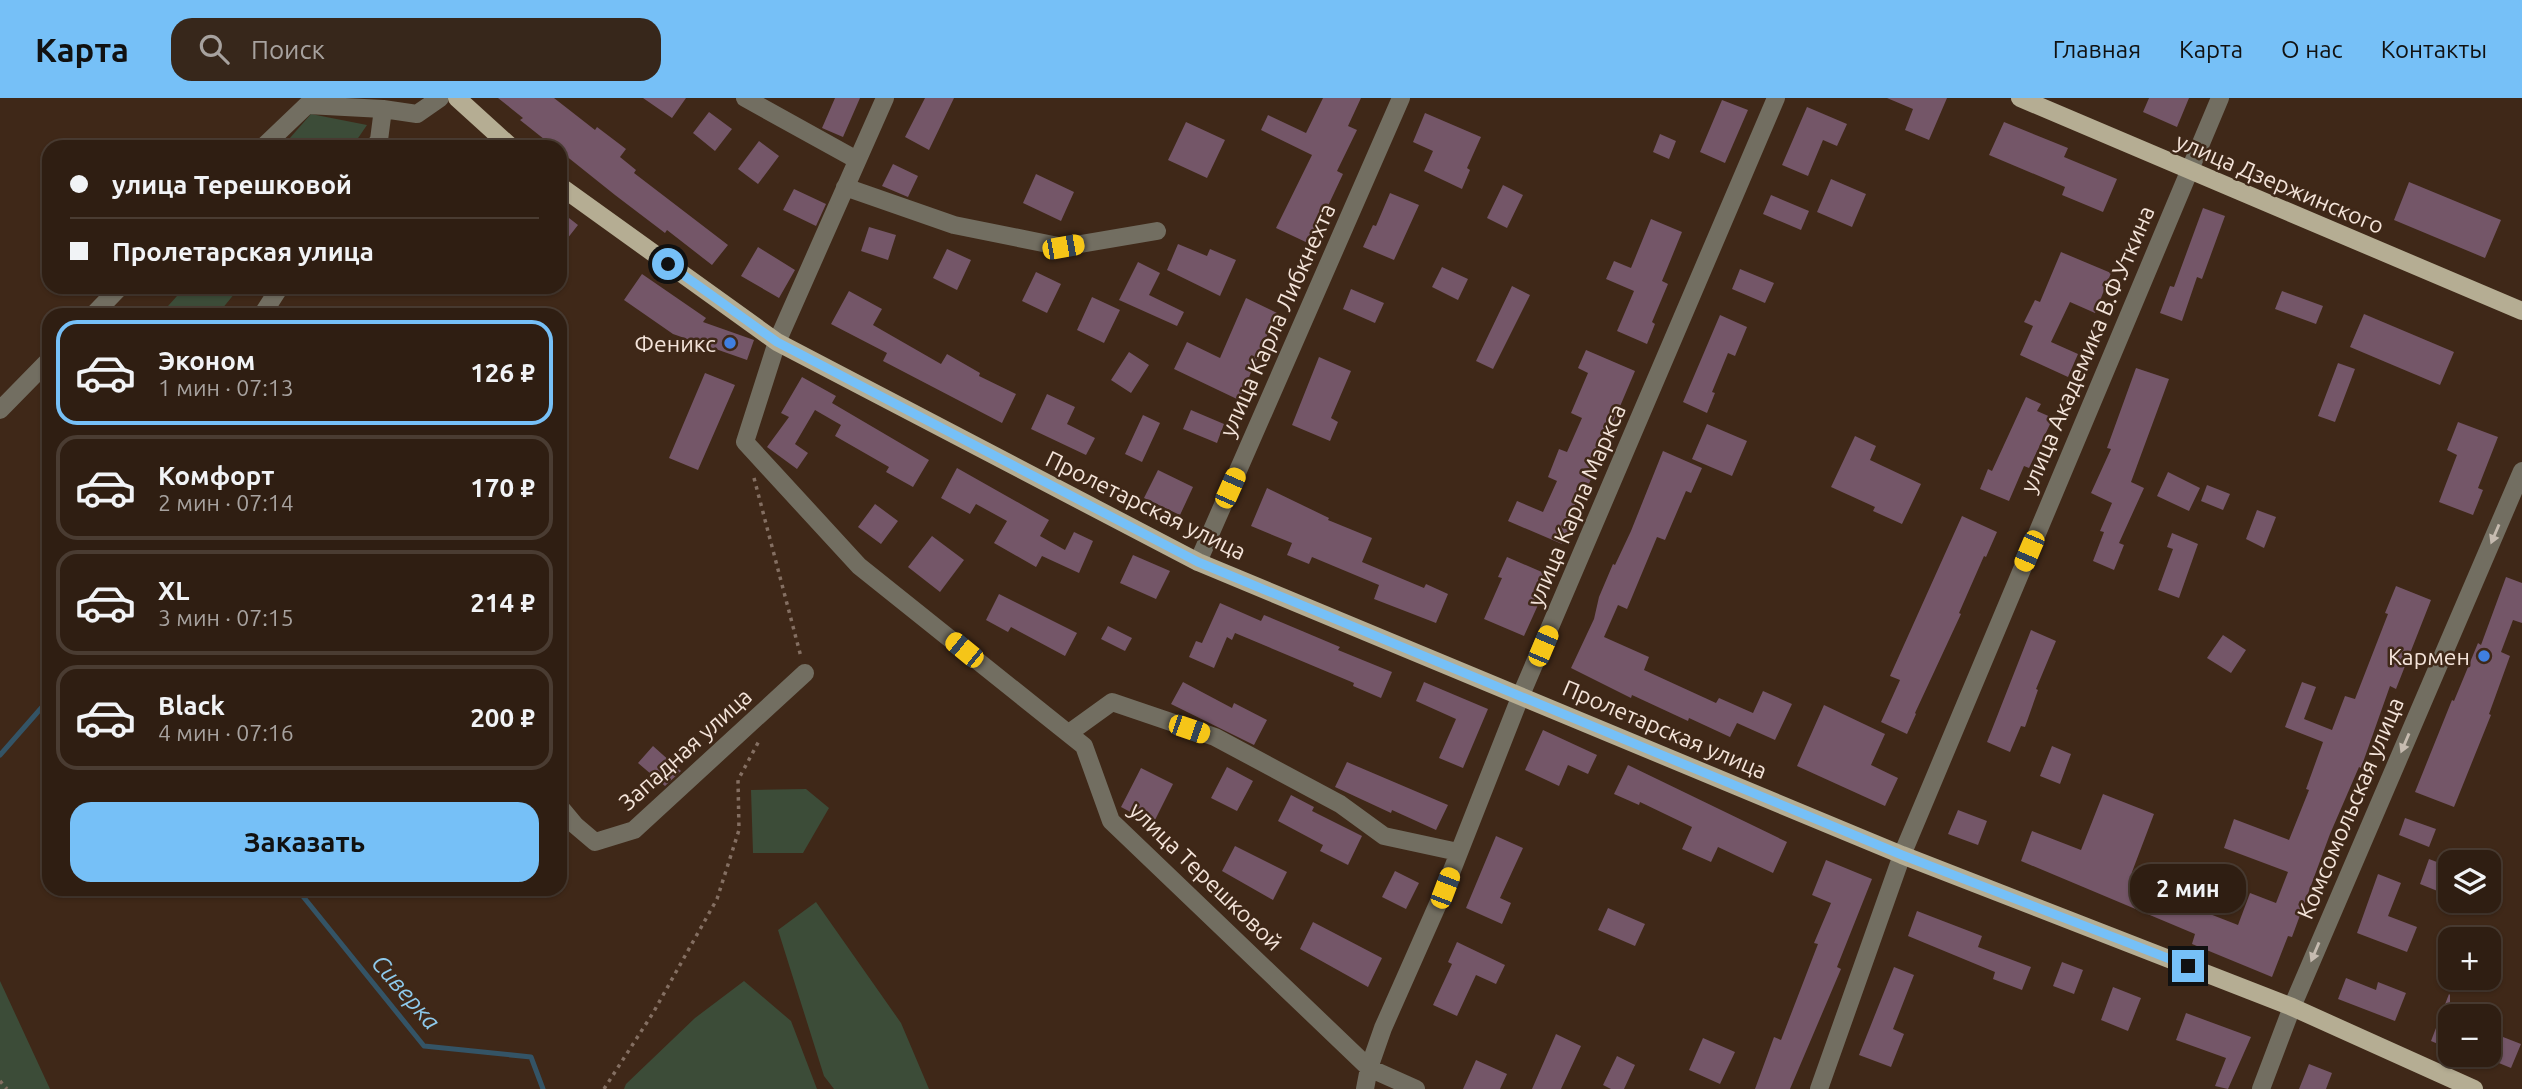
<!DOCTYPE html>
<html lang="ru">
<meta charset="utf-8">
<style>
:root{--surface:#2f1e12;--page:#37271b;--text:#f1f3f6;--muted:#a7a29f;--line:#4a3c32;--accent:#76c0f7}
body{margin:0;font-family:Ubuntu,sans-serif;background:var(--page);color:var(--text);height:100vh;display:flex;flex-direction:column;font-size:26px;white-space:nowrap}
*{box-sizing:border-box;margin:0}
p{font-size:23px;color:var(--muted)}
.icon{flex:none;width:38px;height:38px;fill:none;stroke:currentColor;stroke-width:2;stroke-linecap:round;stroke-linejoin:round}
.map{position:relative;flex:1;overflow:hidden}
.drawer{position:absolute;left:42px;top:210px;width:525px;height:588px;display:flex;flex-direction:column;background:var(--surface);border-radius:21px;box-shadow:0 2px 5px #0004,0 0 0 2px var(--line)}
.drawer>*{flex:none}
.banner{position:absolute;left:42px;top:42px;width:525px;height:154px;border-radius:21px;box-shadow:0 2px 5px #0004,0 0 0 2px var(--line);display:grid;align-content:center;height:154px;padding:0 28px;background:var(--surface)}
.buttons{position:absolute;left:2438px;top:752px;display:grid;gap:14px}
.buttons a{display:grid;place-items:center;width:63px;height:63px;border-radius:14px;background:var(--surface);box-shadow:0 2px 5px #0004,0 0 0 2px var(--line);font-size:35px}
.end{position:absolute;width:32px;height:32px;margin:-16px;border:9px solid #76c0f7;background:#111;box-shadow:0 0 0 4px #111}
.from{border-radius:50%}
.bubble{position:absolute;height:49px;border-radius:21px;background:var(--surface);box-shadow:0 2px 5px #0004,0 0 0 2px var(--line);font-size:23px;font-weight:700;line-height:49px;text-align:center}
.car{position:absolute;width:21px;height:42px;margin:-21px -10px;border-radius:9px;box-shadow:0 0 5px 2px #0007;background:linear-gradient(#f5c518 24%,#345 0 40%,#f5c518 0 76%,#345 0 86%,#f5c518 0)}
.banner b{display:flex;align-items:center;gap:24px;height:66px;font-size:26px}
.banner b+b{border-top:2px solid var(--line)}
.banner i{width:18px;height:18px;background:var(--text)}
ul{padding:12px 0 0;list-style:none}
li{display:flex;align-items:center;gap:21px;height:105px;margin:0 14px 10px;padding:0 14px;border:4px solid var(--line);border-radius:21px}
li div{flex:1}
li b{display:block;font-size:26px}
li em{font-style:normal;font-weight:700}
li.current{border-color:var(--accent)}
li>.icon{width:63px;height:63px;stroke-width:1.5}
.cta{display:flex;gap:14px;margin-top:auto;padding:14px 28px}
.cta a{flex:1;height:80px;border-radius:21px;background:var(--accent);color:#111;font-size:28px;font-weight:700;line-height:80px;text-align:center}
header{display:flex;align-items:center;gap:42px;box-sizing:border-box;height:98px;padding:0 35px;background:var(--accent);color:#111}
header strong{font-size:33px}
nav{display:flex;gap:38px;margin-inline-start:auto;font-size:24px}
.search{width:490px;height:63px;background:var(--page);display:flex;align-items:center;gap:18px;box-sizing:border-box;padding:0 24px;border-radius:21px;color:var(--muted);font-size:26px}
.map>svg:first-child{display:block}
.green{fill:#3c4c38}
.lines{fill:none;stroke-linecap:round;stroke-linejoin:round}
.stream{stroke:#345466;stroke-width:5}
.building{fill:#745668}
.path{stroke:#846f62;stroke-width:3.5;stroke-dasharray:3.5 5;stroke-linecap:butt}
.minor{stroke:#726e61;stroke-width:18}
.major{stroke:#b5ad93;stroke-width:18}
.oneway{fill:#c6bbb0}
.route{stroke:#76c0f7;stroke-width:9}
.shop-dot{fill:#3f7fe0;stroke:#3f2818;stroke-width:2.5}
.labels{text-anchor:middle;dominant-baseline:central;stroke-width:5;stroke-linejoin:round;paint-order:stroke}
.street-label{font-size:23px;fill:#f4e4da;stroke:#3f2818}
.poi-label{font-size:23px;fill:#f4e4da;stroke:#3f2818;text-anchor:end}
.water-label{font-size:24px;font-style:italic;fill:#8ecaec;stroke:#3f2818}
</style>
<header>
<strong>Карта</strong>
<div class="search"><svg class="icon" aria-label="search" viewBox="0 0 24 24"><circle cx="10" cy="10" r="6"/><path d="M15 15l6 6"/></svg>Поиск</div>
<nav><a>Главная</a><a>Карта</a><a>О нас</a><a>Контакты</a></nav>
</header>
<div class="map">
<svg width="2522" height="991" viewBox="0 0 2522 991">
<rect width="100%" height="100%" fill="#3f2818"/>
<path class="green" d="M 311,16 L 367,27 L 352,49 L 282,49 Z
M 185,189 L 240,189 L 217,217 L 160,217 Z
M 806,691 L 829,710 L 803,755 L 753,755 L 751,692 Z
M 816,804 L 901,925 L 929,991 L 834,991 L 824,978 L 778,832 Z
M 0,883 L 50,991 L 0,991 Z
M 744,883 L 791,923 L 817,991 L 624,991 L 626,986 L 695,920 Z"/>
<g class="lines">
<path class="stream" d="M 0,657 L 43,608 L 49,612
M 49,694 L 47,717 L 49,717
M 297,791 L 424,948 L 531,959 L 543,991"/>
</g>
<path class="building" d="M 498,0 L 554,0 L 595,32 L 597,29 L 626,51 L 620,59 L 636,72 L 634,75 L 728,147 L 712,167 L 667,132 L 665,135 L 615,97 L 560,53 L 560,49 L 554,49 L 520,22 L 523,20 Z
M 643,0 L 686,0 L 672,20 Z
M 835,0 L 860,0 L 843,39 L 822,30 Z
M 925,0 L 954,0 L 929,52 L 905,39 Z
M 1323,0 L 1361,0 L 1348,28 L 1357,32 L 1337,73 L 1343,76 L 1310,146 L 1276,130 L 1312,57 L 1261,32 L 1268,17 L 1306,35 Z
M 1887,0 L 1947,0 L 1929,42 L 1905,32 L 1913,11 Z
M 2149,0 L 2189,0 L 2177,29 L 2143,14 Z
M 1722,2 L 1748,12 L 1725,65 L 1700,54 Z
M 1807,9 L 1847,26 L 1837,48 L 1823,42 L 1808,78 L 1782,67 Z
M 709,14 L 732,31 L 715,53 L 693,35 Z
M 1425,15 L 1481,39 L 1467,70 L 1470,72 L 1462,91 L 1424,73 L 1433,53 L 1413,44 Z
M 1186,24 L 1225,42 L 1207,80 L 1168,62 Z
M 2004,24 L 2068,50 L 2064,59 L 2117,81 L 2103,114 L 2062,97 L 2065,89 L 1989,57 Z
M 1660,36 L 1676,43 L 1669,61 L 1653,54 Z
M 759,43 L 779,58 L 758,86 L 738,71 Z
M 893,66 L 918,78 L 908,99 L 882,88 Z
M 1036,76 L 1074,94 L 1061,123 L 1023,105 Z
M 1831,81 L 1866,96 L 1852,129 L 1817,114 Z
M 2409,84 L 2501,122 L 2485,160 L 2394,122 Z
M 1503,87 L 1523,97 L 1507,130 L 1487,120 Z
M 794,91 L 826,106 L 816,128 L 783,112 Z
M 1390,95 L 1419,107 L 1394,162 L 1363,149 L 1373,127 L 1376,128 Z
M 1771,97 L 1809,113 L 1801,132 L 1763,116 Z
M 2203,110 L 2225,118 L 2202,181 L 2197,179 L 2182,223 L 2160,215 L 2170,188 L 2174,189 Z
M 560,113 L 578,127 L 560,150 Z
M 1651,121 L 1682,134 L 1662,183 L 1668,186 L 1652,224 L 1655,226 L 1647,246 L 1617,233 L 1634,193 L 1606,181 L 1614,163 L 1631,170 Z
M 869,129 L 896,137 L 888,162 L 861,153 Z
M 1178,146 L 1207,158 L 1210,151 L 1236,162 L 1220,198 L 1167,172 Z
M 758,149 L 795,172 L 779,200 L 741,178 Z
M 947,151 L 971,162 L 957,192 L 933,180 Z
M 2061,154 L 2111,175 L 2095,215 L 2070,204 L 2051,244 L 2078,256 L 2068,279 L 2020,257 L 2033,228 L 2024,224 L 2035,202 L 2040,204 Z
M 1138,164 L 1160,175 L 1149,197 L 1184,214 L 1177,228 L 1119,202 Z
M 1442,169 L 1468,181 L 1458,202 L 1432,189 Z
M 1740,171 L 1774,185 L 1765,205 L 1732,191 Z
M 1036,174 L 1061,186 L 1047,215 L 1022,203 Z
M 642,176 L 706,220 L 703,224 L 754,242 L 747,262 L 673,236 L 624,202 Z
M 1512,188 L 1530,197 L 1493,271 L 1476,263 Z
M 1351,191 L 1384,205 L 1375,225 L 1343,211 Z
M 849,193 L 882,211 L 873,227 L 941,266 L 947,256 L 980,275 L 979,278 L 1016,296 L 1002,325 L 883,263 L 887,255 L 831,226 Z
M 2282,193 L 2323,208 L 2316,226 L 2275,211 Z
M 1092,199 L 1120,212 L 1104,245 L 1077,232 Z
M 1246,200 L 1277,215 L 1239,302 L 1174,271 L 1187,244 L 1220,260 Z
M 2364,216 L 2454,254 L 2440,287 L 2350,249 Z
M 1720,217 L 1747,229 L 1735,258 L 1728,255 L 1712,294 L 1715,295 L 1707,315 L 1683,304 Z
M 1586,252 L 1635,273 L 1610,332 L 1605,329 L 1590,364 L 1597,367 L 1585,395 L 1581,393 L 1567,424 L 1571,426 L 1562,446 L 1508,423 L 1517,403 L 1543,414 L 1557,383 L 1548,379 L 1559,351 L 1567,354 L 1582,320 L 1571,315 L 1588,275 L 1578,270 Z
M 1129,254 L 1149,267 L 1131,295 L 1111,282 Z
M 1319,259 L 1351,273 L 1331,320 L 1338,324 L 1330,343 L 1292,327 Z
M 2338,265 L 2355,271 L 2335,324 L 2318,318 Z
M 2136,270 L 2169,281 L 2131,384 L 2144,390 L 2119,445 L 2124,447 L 2114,472 L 2093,463 L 2104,434 L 2100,433 L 2112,405 L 2091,395 L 2111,351 L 2107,350 Z
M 705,275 L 735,287 L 698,372 L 669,360 Z
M 802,279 L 836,298 L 832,305 L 929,362 L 913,389 L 886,374 L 889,369 L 835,338 L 841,327 L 815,312 L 795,346 L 808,355 L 797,371 L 767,349 L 789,319 L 781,315 Z
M 1047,296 L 1075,309 L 1067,326 L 1095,340 L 1086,357 L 1031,331 Z
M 2026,299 L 2041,306 L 2037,313 L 2053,320 L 2029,370 L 2024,368 L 2009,403 L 1980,391 L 1988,371 L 1992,373 Z
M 1191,312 L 1224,326 L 1217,345 L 1183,331 Z
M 1143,317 L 1160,325 L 1142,364 L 1125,356 Z
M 2458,324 L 2498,339 L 2478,390 L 2483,392 L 2473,417 L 2439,404 L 2457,357 L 2447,352 Z
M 1707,326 L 1747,343 L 1732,378 L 1692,361 Z
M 1855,338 L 1876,348 L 1870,362 L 1921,386 L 1902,426 L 1873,413 L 1875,409 L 1831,389 Z
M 1663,353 L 1702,370 L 1691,395 L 1686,393 L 1665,442 L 1657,439 L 1627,511 L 1618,507 L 1604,539 L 1649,559 L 1644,572 L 1716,605 L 1719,600 L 1753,615 L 1763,593 L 1792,606 L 1775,642 L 1737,625 L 1730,639 L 1689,620 L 1688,623 L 1632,597 L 1631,600 L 1571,570 L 1594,521 L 1599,499 L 1613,466 L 1615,467 L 1631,433 Z
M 957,370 L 1049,422 L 1040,438 L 1065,452 L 1074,434 L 1093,443 L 1079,475 L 1042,458 L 1036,469 L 994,445 L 1007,423 L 976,406 L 970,416 L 941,400 Z
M 1158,372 L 1193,389 L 1180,417 L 1144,400 Z
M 2168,374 L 2200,390 L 2189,413 L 2157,398 Z
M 2207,387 L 2230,396 L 2223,412 L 2201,403 Z
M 1267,390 L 1329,420 L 1328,422 L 1372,440 L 1362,464 L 1424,490 L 1426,486 L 1448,496 L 1436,525 L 1374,501 L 1379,487 L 1312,459 L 1309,466 L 1287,457 L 1292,445 L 1251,428 Z
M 875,406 L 898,423 L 881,446 L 858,429 Z
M 2257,412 L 2276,419 L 2264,450 L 2246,441 Z
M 1962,418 L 1997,434 L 1986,459 L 1984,458 L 1959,515 L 1961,516 L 1915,615 L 1916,616 L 1907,636 L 1881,624 L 1900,582 L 1890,578 Z
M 2172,435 L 2198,446 L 2179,500 L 2158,492 L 2173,451 L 2167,449 Z
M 932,438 L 964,462 L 940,494 L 908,469 Z
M 1133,457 L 1170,473 L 1156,501 L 1120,485 Z
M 1507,459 L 1551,478 L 1524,538 L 1484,521 L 1502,480 L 1498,479 Z
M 2506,479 L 2522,485 L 2522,525 L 2513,522 L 2501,554 L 2510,558 L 2489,616 L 2491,617 L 2454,709 L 2415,694 L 2452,602 L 2454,603 L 2478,545 L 2481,547 Z
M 2396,488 L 2431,502 L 2396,591 L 2390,588 L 2361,670 L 2359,669 L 2330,736 L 2292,839 L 2288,838 L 2272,879 L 2192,846 L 2195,836 L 2021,763 L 2032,733 L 2081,752 L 2103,696 L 2154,716 L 2132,774 L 2187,795 L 2189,790 L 2203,796 L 2197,811 L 2238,827 L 2250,795 L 2276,805 L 2288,774 L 2224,750 L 2234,721 L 2289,742 L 2309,692 L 2306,691 L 2323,644 L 2285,629 L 2302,584 L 2316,589 L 2304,621 L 2332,632 L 2345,598 L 2355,601 L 2388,516 L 2385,515 Z
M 999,496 L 1077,535 L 1065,558 L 1011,529 L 1008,534 L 986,522 Z
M 1220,505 L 1261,523 L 1264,517 L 1340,549 L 1338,552 L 1392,574 L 1381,600 L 1353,588 L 1354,585 L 1235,535 L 1232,542 L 1227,539 L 1214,570 L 1189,559 L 1196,543 L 1202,545 Z
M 1108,528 L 1132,540 L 1125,553 L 1101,541 Z
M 2031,532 L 2056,543 L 2036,591 L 2038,592 L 2025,629 L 2021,628 L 2010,654 L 1987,644 Z
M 2223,537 L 2246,552 L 2231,575 L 2207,560 Z
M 1183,584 L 1232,610 L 1234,605 L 1267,622 L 1254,647 L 1171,606 Z
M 1424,584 L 1488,611 L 1463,670 L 1439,660 L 1456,621 L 1416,603 Z
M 1824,607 L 1885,636 L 1871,667 L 1898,680 L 1885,708 L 1797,668 Z
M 1543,632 L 1597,657 L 1588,676 L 1568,667 L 1559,688 L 1525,672 Z
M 653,648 L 681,673 L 665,688 L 638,665 Z
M 2052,648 L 2071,656 L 2060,686 L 2040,678 Z
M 1347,664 L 1448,707 L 1436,732 L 1392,712 L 1391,715 L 1335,689 Z
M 1628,667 L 1787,744 L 1773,775 L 1718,749 L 1711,764 L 1682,751 L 1692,729 L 1640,704 L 1639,707 L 1614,696 Z
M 1227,669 L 1253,683 L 1237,713 L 1211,700 Z
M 1141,670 L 1173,686 L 1153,726 L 1121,709 Z
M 1291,697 L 1314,709 L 1312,713 L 1362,738 L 1348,767 L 1320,753 L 1323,747 L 1278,723 Z
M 1958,712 L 1987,723 L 1978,747 L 1948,736 Z
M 2405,720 L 2436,731 L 2429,749 L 2399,737 Z
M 1496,738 L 1523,750 L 1500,800 L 1511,805 L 1502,826 L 1466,810 Z
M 1235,748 L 1287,774 L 1273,802 L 1222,773 Z
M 2429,761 L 2450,769 L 2450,798 L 2420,786 Z
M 1826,762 L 1872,781 L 1837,869 L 1841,871 L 1790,991 L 1755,991 L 1774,939 L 1781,942 L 1818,846 L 1814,845 L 1831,805 L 1812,797 Z
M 1395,773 L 1419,785 L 1406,811 L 1382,799 Z
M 2378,776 L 2401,785 L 2388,818 L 2417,829 L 2407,854 L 2357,835 Z
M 1608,810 L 1645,826 L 1635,848 L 1598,832 Z
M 1917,813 L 1982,838 L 1978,849 L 2031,869 L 2022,892 L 1993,881 L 1995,874 L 1908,838 Z
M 1313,824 L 1382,860 L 1368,889 L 1300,851 Z
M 1457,844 L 1505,867 L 1496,886 L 1476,877 L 1457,918 L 1433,907 L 1452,866 L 1448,864 Z
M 2062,864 L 2083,872 L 2074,896 L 2053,888 Z
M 1894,869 L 1914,877 L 1893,931 L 1904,936 L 1891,969 L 1859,957 Z
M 2346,880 L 2376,892 L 2378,884 L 2406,895 L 2395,923 L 2338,901 Z
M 2113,889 L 2141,900 L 2128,933 L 2101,922 Z
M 2449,896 L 2450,897 L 2450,951 L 2431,943 Z
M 2186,915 L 2251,939 L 2228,991 L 2215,988 L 2226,960 L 2176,942 Z
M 1556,936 L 1581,948 L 1561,991 L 1532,991 Z
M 2503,939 L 2521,946 L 2511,970 L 2494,963 Z
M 1703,940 L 1735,954 L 1720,986 L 1689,972 Z
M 1617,958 L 1635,967 L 1624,991 L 1611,991 L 1603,987 Z
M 1476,962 L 1507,976 L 1500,991 L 1463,991 Z
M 2309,966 L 2332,975 L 2326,991 L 2299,991 Z"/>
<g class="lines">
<path class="path" d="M 754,380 L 801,559
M 0,983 L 7,991
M 604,991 L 653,915 L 717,801 L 739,732 L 738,682 L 759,643"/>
<path class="minor" d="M 745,0 L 857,62
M 885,0 L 777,244 L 745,344 L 859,468 L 1084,648 L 1111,723 L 1369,970 L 1416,991
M 263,49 L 307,7 L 383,11
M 374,49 L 379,42 L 383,11 L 417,16 L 440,0
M 845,89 L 954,127 L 1063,149 L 1157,133
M 93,217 L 120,189
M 262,217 L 280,189
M 0,312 L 49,262
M 1198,464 L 1401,0
M 1069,635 L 1112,604 L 1215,639 L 1340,706 L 1384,738 L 1458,754
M 560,709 L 575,727 L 595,744 L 634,732 L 805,575
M 1365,991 L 1369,970 L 1383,930 L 1445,790 L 1521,597 L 1776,0
M 1819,991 L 1902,757 L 2220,0
M 2261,991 L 2292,909 L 2522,373"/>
<path class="major" d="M 457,0 L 511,49
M 2020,0 L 2522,213
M 560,88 L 777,244 L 1198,464 L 1902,757 L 2292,909 L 2474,991"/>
</g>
<defs><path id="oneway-solid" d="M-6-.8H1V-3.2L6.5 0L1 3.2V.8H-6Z" transform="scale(1.75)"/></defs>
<g class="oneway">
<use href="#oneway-solid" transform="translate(2495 436) rotate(113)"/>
<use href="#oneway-solid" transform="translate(2405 645) rotate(113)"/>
<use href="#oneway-solid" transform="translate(2315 854) rotate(113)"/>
</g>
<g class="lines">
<path class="route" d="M 668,166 L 777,244 L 1198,464 L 1902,757 L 2188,868"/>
</g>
<g class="shop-dot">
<circle cx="730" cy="245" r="7"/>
<circle cx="2484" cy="558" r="7"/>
</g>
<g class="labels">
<g class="street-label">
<text transform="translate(2280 85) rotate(23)">улица Дзержинского</text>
<text transform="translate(1277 222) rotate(-66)">улица Карла Либкнехта</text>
<text transform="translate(2087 251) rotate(-67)">улица Академика В.Ф.Уткина</text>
<text transform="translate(1146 407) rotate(26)">Пролетарская улица</text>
<text transform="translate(1576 407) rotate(-67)">улица Карла Маркса</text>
<text transform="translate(1665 631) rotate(23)">Пролетарская улица</text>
<text transform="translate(685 651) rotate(-42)">Западная улица</text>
<text transform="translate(2350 710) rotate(-67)">Комсомольская улица</text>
<text transform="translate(1206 778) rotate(44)">улица Терешковой</text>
</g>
<g class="poi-label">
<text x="716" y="245">Феникс</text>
<text x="2470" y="558">Кармен</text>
</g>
<g class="water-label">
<text transform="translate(406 894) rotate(49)">Сиверка</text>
</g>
</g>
</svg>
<div class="buttons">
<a><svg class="icon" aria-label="layers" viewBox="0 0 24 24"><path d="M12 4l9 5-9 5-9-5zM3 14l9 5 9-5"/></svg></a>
<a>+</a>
<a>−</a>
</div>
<i class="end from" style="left:668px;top:166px"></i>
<i class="end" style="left:2188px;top:868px"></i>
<div class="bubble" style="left:2130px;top:766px;width:116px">2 мин</div>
<i class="car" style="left:1063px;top:149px;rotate:80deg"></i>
<i class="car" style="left:1230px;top:390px;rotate:24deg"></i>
<i class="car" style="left:2029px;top:453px;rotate:203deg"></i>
<i class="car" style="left:1543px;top:548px;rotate:23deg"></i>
<i class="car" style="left:964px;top:552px;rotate:309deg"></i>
<i class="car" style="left:1189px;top:631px;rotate:109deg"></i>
<i class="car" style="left:1445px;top:790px;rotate:21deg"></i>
<div class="banner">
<b><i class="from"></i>улица Терешковой</b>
<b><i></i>Пролетарская улица</b>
</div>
<section class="drawer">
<ul>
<li class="current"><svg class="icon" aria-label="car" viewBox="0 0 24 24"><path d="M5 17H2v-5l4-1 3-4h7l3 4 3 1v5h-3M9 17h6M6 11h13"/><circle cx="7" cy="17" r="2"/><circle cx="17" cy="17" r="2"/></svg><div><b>Эконом</b><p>1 мин · 07:13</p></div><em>126 ₽</em></li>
<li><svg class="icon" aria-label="car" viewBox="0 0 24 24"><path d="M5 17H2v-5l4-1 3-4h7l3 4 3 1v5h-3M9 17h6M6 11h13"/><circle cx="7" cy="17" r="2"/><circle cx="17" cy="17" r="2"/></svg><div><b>Комфорт</b><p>2 мин · 07:14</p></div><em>170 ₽</em></li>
<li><svg class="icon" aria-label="car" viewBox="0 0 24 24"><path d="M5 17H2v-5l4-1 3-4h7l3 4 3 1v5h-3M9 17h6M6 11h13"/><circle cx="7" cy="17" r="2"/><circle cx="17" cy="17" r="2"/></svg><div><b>XL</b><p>3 мин · 07:15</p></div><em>214 ₽</em></li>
<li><svg class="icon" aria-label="car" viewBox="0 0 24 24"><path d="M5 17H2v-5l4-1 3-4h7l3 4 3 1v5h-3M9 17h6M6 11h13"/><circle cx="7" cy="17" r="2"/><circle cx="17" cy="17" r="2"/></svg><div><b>Black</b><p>4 мин · 07:16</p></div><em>200 ₽</em></li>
</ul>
<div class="cta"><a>Заказать</a></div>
</section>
</div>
